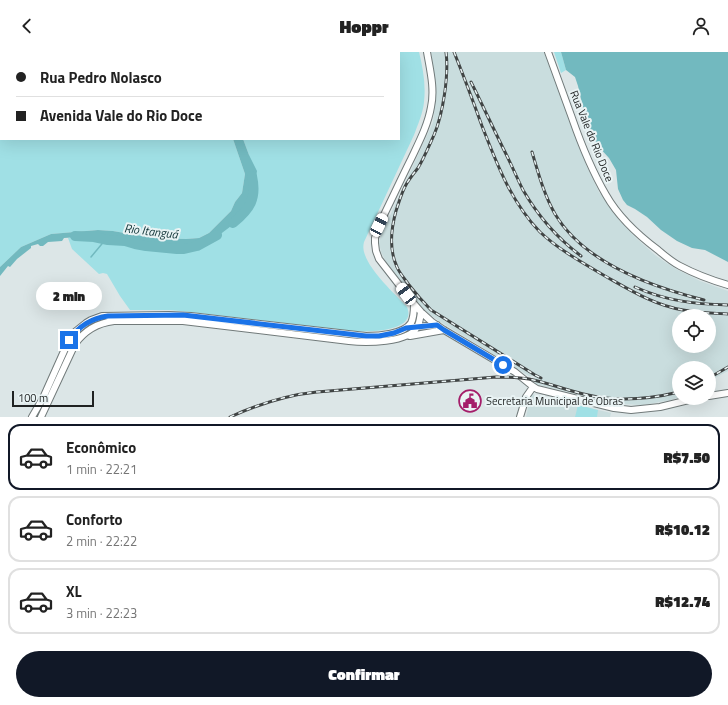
<!DOCTYPE html>
<html lang="pt">
<meta charset="utf-8">
<style>
:root{--surface:#fff;--page:#f6f6f6;--text:#222;--muted:#767676;--line:#e0e0e0;--accent:#111827}
body{margin:0;font-family:"Titillium Web",sans-serif;background:var(--page);color:var(--text);height:100vh;display:flex;flex-direction:column;font-size:15px;white-space:nowrap}
*{box-sizing:border-box;margin:0}
p{font-size:13px;color:var(--muted)}
.icon{flex:none;width:22px;height:22px;fill:none;stroke:currentColor;stroke-width:2;stroke-linecap:round;stroke-linejoin:round}
.map{position:relative;height:365px;overflow:hidden}
.drawer{display:flex;flex-direction:column;background:var(--surface);flex:1}
.drawer>*{flex:none}
.hud{position:absolute;left:0px;top:0px;width:400px;height:88px;box-shadow:0 4px 16px #0002;display:grid;align-content:center;height:88px;padding:0 16px;background:var(--surface)}
.controls{position:absolute;left:672px;top:257px;display:grid;gap:8px}
.controls a{display:grid;place-items:center;width:44px;height:44px;border-radius:50%;background:var(--surface);box-shadow:0 4px 16px #0002;font-size:20px}
.scale{position:absolute;left:12px;bottom:10px;width:82px;box-sizing:border-box;padding-left:4px;border:2px solid #1f2222;border-top:0;font-size:11px;line-height:14px;white-space:nowrap;color:#1f2222;-webkit-text-stroke:3px #e9f3f4;paint-order:stroke}
.end{position:absolute;width:18px;height:18px;margin:-9px;border:5px solid #1a73e8;background:#fff;box-shadow:0 0 0 2px #fff}
.from{border-radius:50%}
.bubble{position:absolute;height:28px;border-radius:14px;background:var(--surface);box-shadow:0 4px 16px #0002;font-size:13px;font-weight:800;line-height:28px;text-align:center}
.car{position:absolute;width:12px;height:24px;margin:-12px -6px;border-radius:5px;box-shadow:0 0 3px 1px #0007;background:linear-gradient(#fff 24%,#345 0 40%,#fff 0 76%,#345 0 86%,#fff 0)}
.hud b{display:flex;align-items:center;gap:14px;height:38px;font-size:15px}
.hud b+b{border-top:1px solid var(--line)}
.hud i{width:10px;height:10px;background:var(--text)}
ul{padding:7px 0 0;list-style:none}
li{display:flex;align-items:center;gap:12px;height:66px;margin:0 8px 6px;padding:0 8px;border:2px solid var(--line);border-radius:12px}
li div{flex:1}
li b{display:block;font-size:15px}
li em{font-style:normal;font-weight:800}
li.current{border-color:var(--accent)}
li>.icon{width:36px;height:36px;stroke-width:1.5}
.cta{display:flex;gap:8px;margin-top:auto;padding:8px 16px}
.cta a{flex:1;height:46px;border-radius:24px;background:var(--accent);color:#fff;font-size:16px;font-weight:800;line-height:46px;text-align:center}
header{display:flex;justify-content:space-between;align-items:center;height:52px;padding:0 16px;background:var(--surface);font-size:18px;font-weight:800}
.map>svg:first-child{display:block}
.built{fill:#c9ddde;fill-rule:evenodd}
.green{fill:#a0e0e5}
.water{fill:#72b9bf}
.lines{fill:none;stroke-linecap:round;stroke-linejoin:round}
.stream{stroke:#72b9bf;stroke-width:1.5}
.river{stroke:#72b9bf;stroke-width:10}
.minor-casing{stroke:#717a7a;stroke-width:8}
.minor{stroke:#fff;stroke-width:6}
.rail-casing{stroke:#404444;stroke-width:3}
.rail{stroke:#e9f3f4;stroke-width:1.5;stroke-dasharray:4.5;stroke-linecap:butt}
.route{stroke:#1a73e8;stroke-width:5}
.labels{text-anchor:middle;dominant-baseline:central;stroke-width:4;stroke-linejoin:round;paint-order:stroke}
.street-label{font-size:11px;fill:#1f2222;stroke:#e9f3f4}
.poi-label{font-size:11px;fill:#1f2222;stroke:#e9f3f4;text-anchor:start}
.water-label{font-size:12px;font-style:italic;fill:#113538;stroke:#e9f3f4}
</style>
<header><svg class="icon" aria-label="back" viewBox="0 0 24 24"><path d="M15 5l-7 7 7 7"/></svg>Hoppr<svg class="icon" aria-label="person" viewBox="0 0 24 24"><circle cx="12" cy="8" r="4"/><path d="M4 21q1-7 8-7t8 7"/></svg></header>
<div class="map">
<svg width="728" height="365" viewBox="0 0 728 365">
<rect width="100%" height="100%" fill="#dce6e7"/>
<path class="built" d="M 431,0 L 544,0 L 587,115 L 599,140 L 612,158 L 619,168 L 636,186 L 655,203 L 665,210 L 676,217 L 700,229 L 728,239 L 728,319 L 709,329 L 709,316 L 679,316 L 679,345 L 671,348 L 643,353 L 622,352 L 603,349 L 536,332 L 534,330 L 535,325 L 533,324 L 529,324 L 439,269 L 428,261 L 420,253 L 386,210 L 381,200 L 379,191 L 381,183 L 430,77 L 433,70 L 435,55 L 436,34 ZM 679,264 L 709,264 L 709,294 L 679,294 Z
M 531,342 L 611,361 L 610,365 L 526,365 Z"/>
<path class="green" d="M 0,0 L 51,0 L 51,1 L 1,1 L 1,87 L 233,87 L 245,122 L 242,141 L 235,150 L 231,159 L 209,181 L 199,186 L 186,187 L 153,186 L 113,179 L 98,178 L 51,182 L 21,195 L 0,215 Z
M 96,0 L 234,0 L 234,1 L 95,1 Z
M 244,0 L 419,0 C 423,16 426,33 424,50 C 423,61 418,72 414,83 L 364,190 C 363,194 363,198 365,203 C 371,220 394,241 407,255 C 418,281 365,280 352,279 L 190,260 L 170,258 L 130,258 L 120,244 L 107,222 L 103,221 L 99,222 L 72,197 L 68,186 L 96,184 L 118,190 L 184,194 L 239,168 L 249,103 L 243,87 L 399,87 L 399,1 L 244,1 Z
M 554,0 L 561,0 L 566,18 L 561,21 Z
M 578,353 L 598,358 L 597,365 L 575,365 Z"/>
<path class="water" d="M 561,0 L 728,0 L 728,210 L 705,198 L 692,196 L 677,189 L 661,178 L 647,165 L 635,157 L 627,153 L 623,148 L 618,137 L 616,118 L 609,106 L 598,94 L 595,89 L 587,71 L 580,43 L 578,34 L 575,25 L 566,18 Z
M 233,87 L 243,87 L 249,103 L 257,119 L 253,142 L 239,168 L 214,187 L 184,194 L 164,193 L 118,190 L 96,184 L 64,186 L 62,189 L 48,190 L 43,194 L 40,194 L 38,192 L 31,194 L 31,196 L 17,207 L 10,215 L 8,214 L 0,224 L 0,215 L 21,195 L 51,182 L 98,178 L 113,179 L 153,186 L 186,187 L 199,186 L 209,181 L 231,159 L 235,150 L 242,141 L 245,122 Z"/>
<g class="lines">
<path class="stream" d="M 91,205 L 106,187"/>
<path class="river" d="M 233,171 C 250,157 257,147 252,124
M 75,184 L 94,185 L 108,188 L 125,189 L 135,192 L 146,194 L 177,197 L 184,197 L 197,194 L 217,183"/>
<g class="minor-casing">
<path id="minor" d="M 427,0 C 430,18 435,37 431,55 C 428,73 419,90 411,107 C 400,129 390,151 379,173 L 375,186 L 375,191 L 376,199 L 379,207 L 414,252 L 421,260 L 432,270 L 444,278 L 515,320 L 531,333 L 537,337 L 614,356 L 631,358 L 660,355 L 697,346
M 548,0 C 556,22 564,44 572,66 C 581,92 592,119 606,143 C 619,166 638,183 658,198 C 665,204 672,210 680,214 C 695,222 711,228 728,233
M 415,275 L 437,273
M 410,284 L 444,278
M 709,344 L 728,341
M 32,365 L 43,346 L 69,288 L 76,279 L 86,271 L 91,268 L 102,264 L 169,263 L 191,264 L 366,284 C 379,284 404,282 411,271 C 414,265 414,258 414,252
M 41,365 L 75,292 C 85,278 97,271 114,269 L 183,269 L 349,289 C 365,291 409,291 417,275 C 420,271 420,265 421,260
M 520,365 L 526,345 L 533,335"/>
</g>
<use href="#minor" class="minor"/>
<g class="rail-casing">
<path id="rail" d="M 446,0 C 449,23 443,62 434,83 C 429,94 424,106 418,116 C 414,121 410,126 407,131 C 402,139 399,150 396,159 C 391,177 389,198 397,215 C 400,222 405,227 409,233 C 416,242 423,250 431,258 L 535,323 L 541,326
M 454,0 C 464,25 473,49 482,74 C 497,112 511,150 540,180 C 559,198 583,211 605,224 C 630,238 654,253 683,258 C 698,261 713,261 728,262
M 471,30 C 483,54 494,78 506,102 C 512,114 517,126 523,138 C 538,164 557,186 581,204
M 532,100 C 538,120 544,143 555,162 C 584,211 652,235 704,248
M 635,235 C 666,249 694,252 728,253
M 709,326 L 728,315
M 230,365 C 259,352 286,343 317,340 L 496,325 C 507,325 518,325 529,327 C 549,331 568,339 588,343 C 618,350 650,347 679,340"/>
</g>
<use href="#rail" class="rail"/>
</g>
<g class="lines">
<path class="route" d="M 69,288 C 79,274 91,266 108,264 L 183,263 L 366,284 L 379,284 L 394,281 L 406,276 L 437,273 L 444,278 L 503,313"/>
</g>
<defs>
<g id="civic-ring" transform="scale(1.15)"><circle r="9.5" fill="#e9f3f4" stroke="#a41e6a" stroke-width="1.5"/><path d="M-.6-6.5H3V-4.5H.6V-3L4-1V1h2V6H-6V1h2V-1L-.6-3ZM-1.2 2.5V6h2.4V2.5Z" fill="#a41e6a"/></g>
</defs>
<g fill-rule="evenodd">
<use href="#civic-ring" x="470" y="349"/>
</g>
<g class="labels">
<g class="street-label">
<text transform="translate(592 84) rotate(68)">Rua Vale do Rio Doce</text>
</g>
<g class="poi-label">
<text x="486" y="349">Secretaria Municipal de Obras</text>
</g>
<g class="water-label">
<text transform="translate(151 179) rotate(7)">Rio Itanguá</text>
</g>
</g>
</svg>
<div class="controls">
<a><svg class="icon" aria-label="locate" viewBox="0 0 24 24"><circle cx="12" cy="12" r="6"/><path d="M12 2v4M12 18v4M2 12h4M18 12h4"/></svg></a>
<a><svg class="icon" aria-label="layers" viewBox="0 0 24 24"><path d="M12 4l9 5-9 5-9-5zM3 14l9 5 9-5"/></svg></a>
</div>
<div class="scale">100 m</div>
<i class="end from" style="left:503px;top:313px"></i>
<i class="end" style="left:69px;top:288px"></i>
<div class="bubble" style="left:36px;top:230px;width:66px">2 min</div>
<i class="car" style="left:379px;top:173px;rotate:26deg"></i>
<i class="car" style="left:406px;top:242px;rotate:323deg"></i>
<div class="hud">
<b><i class="from"></i>Rua Pedro Nolasco</b>
<b><i></i>Avenida Vale do Rio Doce</b>
</div>
</div>
<section class="drawer">
<ul>
<li class="current"><svg class="icon" aria-label="car" viewBox="0 0 24 24"><path d="M5 17H2v-5l4-1 3-4h7l3 4 3 1v5h-3M9 17h6M6 11h13"/><circle cx="7" cy="17" r="2"/><circle cx="17" cy="17" r="2"/></svg><div><b>Econômico</b><p>1 min · 22:21</p></div><em>R$7.50</em></li>
<li><svg class="icon" aria-label="car" viewBox="0 0 24 24"><path d="M5 17H2v-5l4-1 3-4h7l3 4 3 1v5h-3M9 17h6M6 11h13"/><circle cx="7" cy="17" r="2"/><circle cx="17" cy="17" r="2"/></svg><div><b>Conforto</b><p>2 min · 22:22</p></div><em>R$10.12</em></li>
<li><svg class="icon" aria-label="car" viewBox="0 0 24 24"><path d="M5 17H2v-5l4-1 3-4h7l3 4 3 1v5h-3M9 17h6M6 11h13"/><circle cx="7" cy="17" r="2"/><circle cx="17" cy="17" r="2"/></svg><div><b>XL</b><p>3 min · 22:23</p></div><em>R$12.74</em></li>
</ul>
<div class="cta"><a>Confirmar</a></div>
</section>
